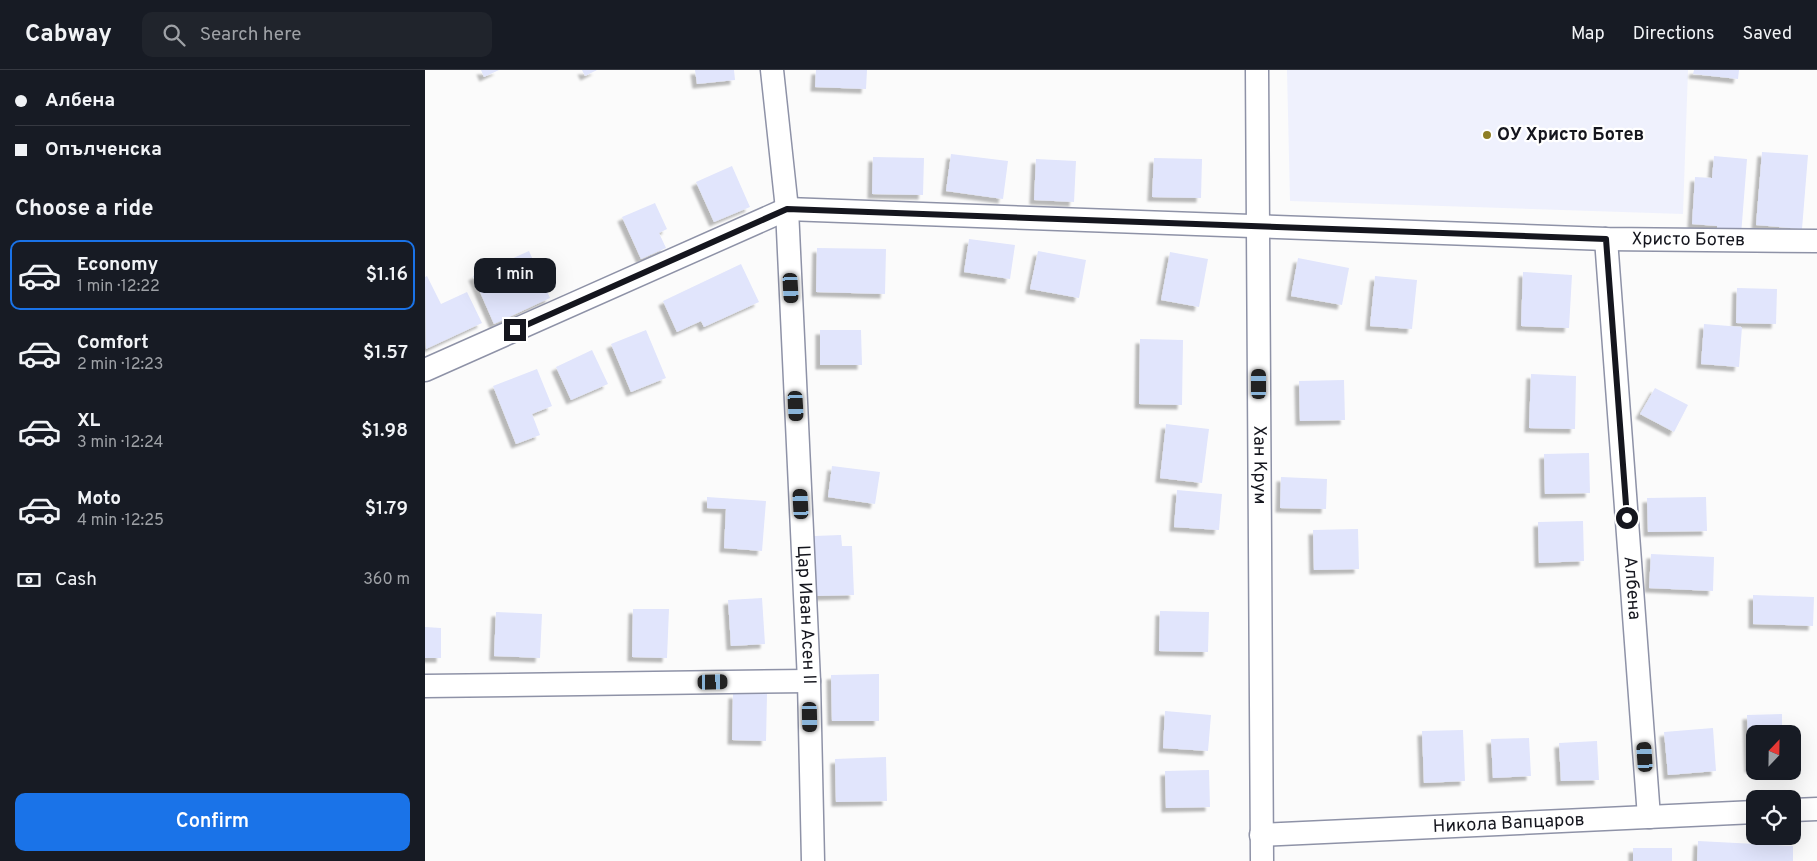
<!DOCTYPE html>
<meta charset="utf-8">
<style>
:root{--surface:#171b24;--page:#20242c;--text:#f1f3f6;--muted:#9ea1a6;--line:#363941;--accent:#1a73e8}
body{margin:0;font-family:Overpass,sans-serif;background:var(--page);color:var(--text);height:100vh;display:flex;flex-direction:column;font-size:19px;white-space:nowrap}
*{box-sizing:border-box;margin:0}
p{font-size:16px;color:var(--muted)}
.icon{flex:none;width:28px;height:28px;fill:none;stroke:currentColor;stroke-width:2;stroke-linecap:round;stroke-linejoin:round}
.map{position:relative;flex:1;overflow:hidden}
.drawer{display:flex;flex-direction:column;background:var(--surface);width:425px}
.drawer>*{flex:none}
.top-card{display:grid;align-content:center;height:110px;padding:0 15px;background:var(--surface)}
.needle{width:32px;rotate:22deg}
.buttons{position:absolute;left:1321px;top:655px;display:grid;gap:10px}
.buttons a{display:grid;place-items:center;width:55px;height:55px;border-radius:10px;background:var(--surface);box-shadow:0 5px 20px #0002;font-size:25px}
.end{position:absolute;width:22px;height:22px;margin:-11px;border:6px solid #15161e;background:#fff;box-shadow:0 0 0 2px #fff}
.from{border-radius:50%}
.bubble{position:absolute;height:35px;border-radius:10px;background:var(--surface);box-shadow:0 5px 20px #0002;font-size:16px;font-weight:600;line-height:35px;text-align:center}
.car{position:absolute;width:15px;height:30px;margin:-15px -8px;border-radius:6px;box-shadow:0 0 4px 1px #0007;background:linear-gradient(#222 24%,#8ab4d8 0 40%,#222 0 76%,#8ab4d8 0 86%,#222 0)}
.top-card b{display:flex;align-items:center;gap:18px;height:48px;font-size:19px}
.top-card b+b{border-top:1px solid var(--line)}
.top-card i{width:12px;height:12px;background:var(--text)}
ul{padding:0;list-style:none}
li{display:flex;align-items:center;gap:15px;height:70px;margin:0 10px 8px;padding:0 5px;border:2px solid transparent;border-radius:10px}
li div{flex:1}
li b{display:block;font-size:19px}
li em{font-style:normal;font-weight:600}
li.current{border-color:var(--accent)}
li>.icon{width:45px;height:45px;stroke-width:1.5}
h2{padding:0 15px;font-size:22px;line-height:60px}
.pay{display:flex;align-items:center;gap:12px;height:55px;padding:0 15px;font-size:19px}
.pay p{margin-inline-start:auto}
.cta{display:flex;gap:10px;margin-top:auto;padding:10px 15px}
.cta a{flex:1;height:58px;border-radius:10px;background:var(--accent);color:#fff;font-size:20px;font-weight:600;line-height:58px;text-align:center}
header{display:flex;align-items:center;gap:30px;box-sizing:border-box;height:70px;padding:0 25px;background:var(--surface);border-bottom:1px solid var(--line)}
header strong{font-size:24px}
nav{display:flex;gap:28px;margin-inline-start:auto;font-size:18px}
.search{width:350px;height:45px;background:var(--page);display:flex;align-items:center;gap:12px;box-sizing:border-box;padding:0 18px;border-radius:10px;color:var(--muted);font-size:19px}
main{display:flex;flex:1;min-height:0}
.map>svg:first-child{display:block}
.built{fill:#eff1fd}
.building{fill:#e1e5fc;filter:url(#shadow)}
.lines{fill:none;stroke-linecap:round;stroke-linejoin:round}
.street-casing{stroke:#8e92a7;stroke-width:25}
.street{stroke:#fff;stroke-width:22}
.route{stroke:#15161e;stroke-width:6}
.poi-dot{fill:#8e7e24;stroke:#fff;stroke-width:2}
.labels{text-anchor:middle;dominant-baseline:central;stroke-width:4.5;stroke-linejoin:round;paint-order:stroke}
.poi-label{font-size:18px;font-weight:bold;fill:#15161e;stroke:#fff;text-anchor:start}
.street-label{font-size:18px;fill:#15161e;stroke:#fff}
</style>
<header>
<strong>Cabway</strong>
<div class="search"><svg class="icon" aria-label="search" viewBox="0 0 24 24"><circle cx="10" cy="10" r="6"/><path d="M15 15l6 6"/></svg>Search here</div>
<nav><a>Map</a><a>Directions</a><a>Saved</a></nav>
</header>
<main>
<section class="drawer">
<div class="top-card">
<b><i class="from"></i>Албена</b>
<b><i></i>Опълченска</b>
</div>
<h2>Choose a ride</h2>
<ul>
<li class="current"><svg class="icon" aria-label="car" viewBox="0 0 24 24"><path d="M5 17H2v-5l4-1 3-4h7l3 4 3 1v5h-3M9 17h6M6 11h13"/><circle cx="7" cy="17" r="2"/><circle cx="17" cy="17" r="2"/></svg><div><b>Economy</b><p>1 min · 12:22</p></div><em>$1.16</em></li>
<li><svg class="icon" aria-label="car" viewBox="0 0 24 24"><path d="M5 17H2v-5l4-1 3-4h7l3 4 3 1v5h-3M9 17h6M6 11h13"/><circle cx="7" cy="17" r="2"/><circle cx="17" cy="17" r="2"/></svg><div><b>Comfort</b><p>2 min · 12:23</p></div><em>$1.57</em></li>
<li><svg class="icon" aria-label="car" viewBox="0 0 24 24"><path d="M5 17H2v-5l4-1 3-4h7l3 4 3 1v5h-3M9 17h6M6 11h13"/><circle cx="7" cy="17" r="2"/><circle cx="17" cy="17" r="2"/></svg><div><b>XL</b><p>3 min · 12:24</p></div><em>$1.98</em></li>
<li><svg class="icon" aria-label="car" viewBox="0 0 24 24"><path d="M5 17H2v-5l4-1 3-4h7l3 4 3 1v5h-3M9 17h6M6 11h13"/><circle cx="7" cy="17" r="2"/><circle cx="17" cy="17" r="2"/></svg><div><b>Moto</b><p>4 min · 12:25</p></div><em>$1.79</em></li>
</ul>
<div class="pay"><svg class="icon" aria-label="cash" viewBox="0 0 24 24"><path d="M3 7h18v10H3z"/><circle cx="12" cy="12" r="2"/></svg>Cash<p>360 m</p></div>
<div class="cta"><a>Confirm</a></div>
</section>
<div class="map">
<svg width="1392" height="791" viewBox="0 0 1392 791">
<defs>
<filter id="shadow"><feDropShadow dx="-4.5" dy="4.5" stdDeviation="1" flood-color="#0004"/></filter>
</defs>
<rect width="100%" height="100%" fill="#fbfbfb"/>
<path class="built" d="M 862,0 L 1263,0 L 1258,144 L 865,131 Z"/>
<path class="building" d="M 56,0 L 74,0 L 59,7 Z
M 157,0 L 172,0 L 160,6 Z
M 270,0 L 309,0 L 310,10 L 272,14 Z
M 391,0 L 442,0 L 441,19 L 390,17 Z
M 1269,0 L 1314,0 L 1313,9 L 1268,4 Z
M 1337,82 L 1383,85 L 1377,159 L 1331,155 Z
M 526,84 L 583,91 L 578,129 L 521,121 Z
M 1289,86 L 1322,89 L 1316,165 L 1292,163 L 1292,156 L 1267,154 L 1270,107 L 1287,108 Z
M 448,87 L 499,88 L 498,125 L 447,124 Z
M 729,88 L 777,89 L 776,128 L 727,127 Z
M 611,89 L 651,91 L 649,132 L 609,130 Z
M 307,96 L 325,137 L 289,152 L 271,112 Z
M 230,133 L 242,159 L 234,163 L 241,178 L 216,189 L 197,147 Z
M 544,169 L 590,175 L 585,209 L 539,202 Z
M 392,178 L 461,179 L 460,224 L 391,222 Z
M 104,181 L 125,228 L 69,254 L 48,206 Z
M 613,181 L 661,190 L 654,228 L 605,219 Z
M 745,182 L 783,189 L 774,237 L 736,230 Z
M 873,188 L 924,198 L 917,235 L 866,226 Z
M 316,194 L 334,232 L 279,257 L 276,251 L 252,262 L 238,231 Z
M 1098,202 L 1147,205 L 1144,258 L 1096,256 Z
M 2,206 L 16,234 L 42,222 L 57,253 L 1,279 L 0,207 Z
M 950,206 L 992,210 L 987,259 L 945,256 Z
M 1312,218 L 1352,219 L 1351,254 L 1311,253 Z
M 1279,254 L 1317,257 L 1314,297 L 1276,294 Z
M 221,260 L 241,308 L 206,322 L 186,274 Z
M 395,260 L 436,260 L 437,295 L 395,295 Z
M 715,269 L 758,270 L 757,335 L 714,334 Z
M 167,280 L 183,314 L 146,330 L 131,297 Z
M 112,299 L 127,336 L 107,344 L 115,365 L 91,374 L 68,316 Z
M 1106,304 L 1151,306 L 1150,359 L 1104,358 Z
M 919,310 L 920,350 L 875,351 L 874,311 Z
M 1230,318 L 1263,335 L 1249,362 L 1215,344 Z
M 741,354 L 784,359 L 777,413 L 735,408 Z
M 1164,383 L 1165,423 L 1120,424 L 1119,384 Z
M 407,396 L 455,402 L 450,434 L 403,427 Z
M 856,407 L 902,409 L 901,439 L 855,438 Z
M 752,420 L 797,424 L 794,460 L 749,457 Z
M 282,427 L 341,431 L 337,481 L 299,478 L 301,439 L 282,438 Z
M 1281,427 L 1282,461 L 1223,462 L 1222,428 Z
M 1158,451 L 1159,491 L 1114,493 L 1113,452 Z
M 933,459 L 934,499 L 889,500 L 888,460 Z
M 416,465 L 417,476 L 427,476 L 429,525 L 391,526 L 389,466 Z
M 1226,484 L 1289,487 L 1288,521 L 1224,518 Z
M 1328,525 L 1389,527 L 1388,556 L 1328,554 Z
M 337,528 L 340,574 L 306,576 L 303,530 Z
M 208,539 L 244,539 L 242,588 L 207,587 Z
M 735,541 L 784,542 L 783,582 L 734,581 Z
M 71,542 L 117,544 L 115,588 L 69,586 Z
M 0,557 L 16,558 L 16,588 L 0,588 Z
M 454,604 L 454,651 L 407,651 L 406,605 Z
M 308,624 L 342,624 L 341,671 L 307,670 Z
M 740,641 L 786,645 L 783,681 L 738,678 Z
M 1357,644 L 1357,656 L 1364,656 L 1365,664 L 1330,664 L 1330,698 L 1324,698 L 1322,645 Z
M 1288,658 L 1291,701 L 1243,705 L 1239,662 Z
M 1038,660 L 1040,711 L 999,713 L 997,661 Z
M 1104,668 L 1106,706 L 1068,708 L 1066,669 Z
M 1172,671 L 1174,710 L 1136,711 L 1134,673 Z
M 461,687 L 462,731 L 411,732 L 410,689 Z
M 784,700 L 785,737 L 741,738 L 740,701 Z
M 1273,771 L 1368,776 L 1368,791 L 1272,791 Z
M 1208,778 L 1247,778 L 1247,791 L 1208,791 Z"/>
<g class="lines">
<g class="street-casing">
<g id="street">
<path id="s1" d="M 347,0 L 362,139 L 384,611 L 388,791"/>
<path id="s2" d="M 832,0 L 837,791"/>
<path id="s3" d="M 1181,169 L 1224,747"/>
<path id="s4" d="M 0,300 L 362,139 L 1181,169 L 1392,171"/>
<path d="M 0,616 L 384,611"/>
<path d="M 1368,740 L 1392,739"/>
<path id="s5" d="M 836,765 L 1330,742"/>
</g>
</g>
<use href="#street" class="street"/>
</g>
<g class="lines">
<path class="route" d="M 90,260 L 362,139 L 1181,169 L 1202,448"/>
</g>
<circle class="poi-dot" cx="1062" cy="65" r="5"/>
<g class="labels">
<g class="poi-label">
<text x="1072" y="65">ОУ Христо Ботев</text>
</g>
<g class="street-label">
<text stroke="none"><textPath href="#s4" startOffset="1298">Христо Ботев</textPath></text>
<text stroke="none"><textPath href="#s2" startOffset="395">Хан Крум</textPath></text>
<text stroke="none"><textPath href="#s3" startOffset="350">Албена</textPath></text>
<text stroke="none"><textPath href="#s1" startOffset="546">Цар Иван Асен II</textPath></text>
<text stroke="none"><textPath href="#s5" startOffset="248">Никола Вапцаров</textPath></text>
</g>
</g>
</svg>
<div class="buttons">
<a><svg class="needle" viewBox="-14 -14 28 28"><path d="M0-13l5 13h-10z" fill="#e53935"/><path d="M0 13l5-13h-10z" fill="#9ea1a6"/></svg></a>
<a><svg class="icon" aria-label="locate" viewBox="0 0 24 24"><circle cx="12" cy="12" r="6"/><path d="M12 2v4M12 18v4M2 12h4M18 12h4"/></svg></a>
</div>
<i class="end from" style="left:1202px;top:448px"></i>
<i class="end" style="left:90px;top:260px"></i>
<div class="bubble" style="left:49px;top:188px;width:82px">1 min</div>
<i class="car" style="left:366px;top:218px;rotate:177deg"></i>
<i class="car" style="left:834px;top:314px;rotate:0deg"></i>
<i class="car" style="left:371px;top:336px;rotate:177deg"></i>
<i class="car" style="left:376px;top:434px;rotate:357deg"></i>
<i class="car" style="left:288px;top:612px;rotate:89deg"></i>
<i class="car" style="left:385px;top:647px;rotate:179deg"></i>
<i class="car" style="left:1220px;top:687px;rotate:356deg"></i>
</div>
</main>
